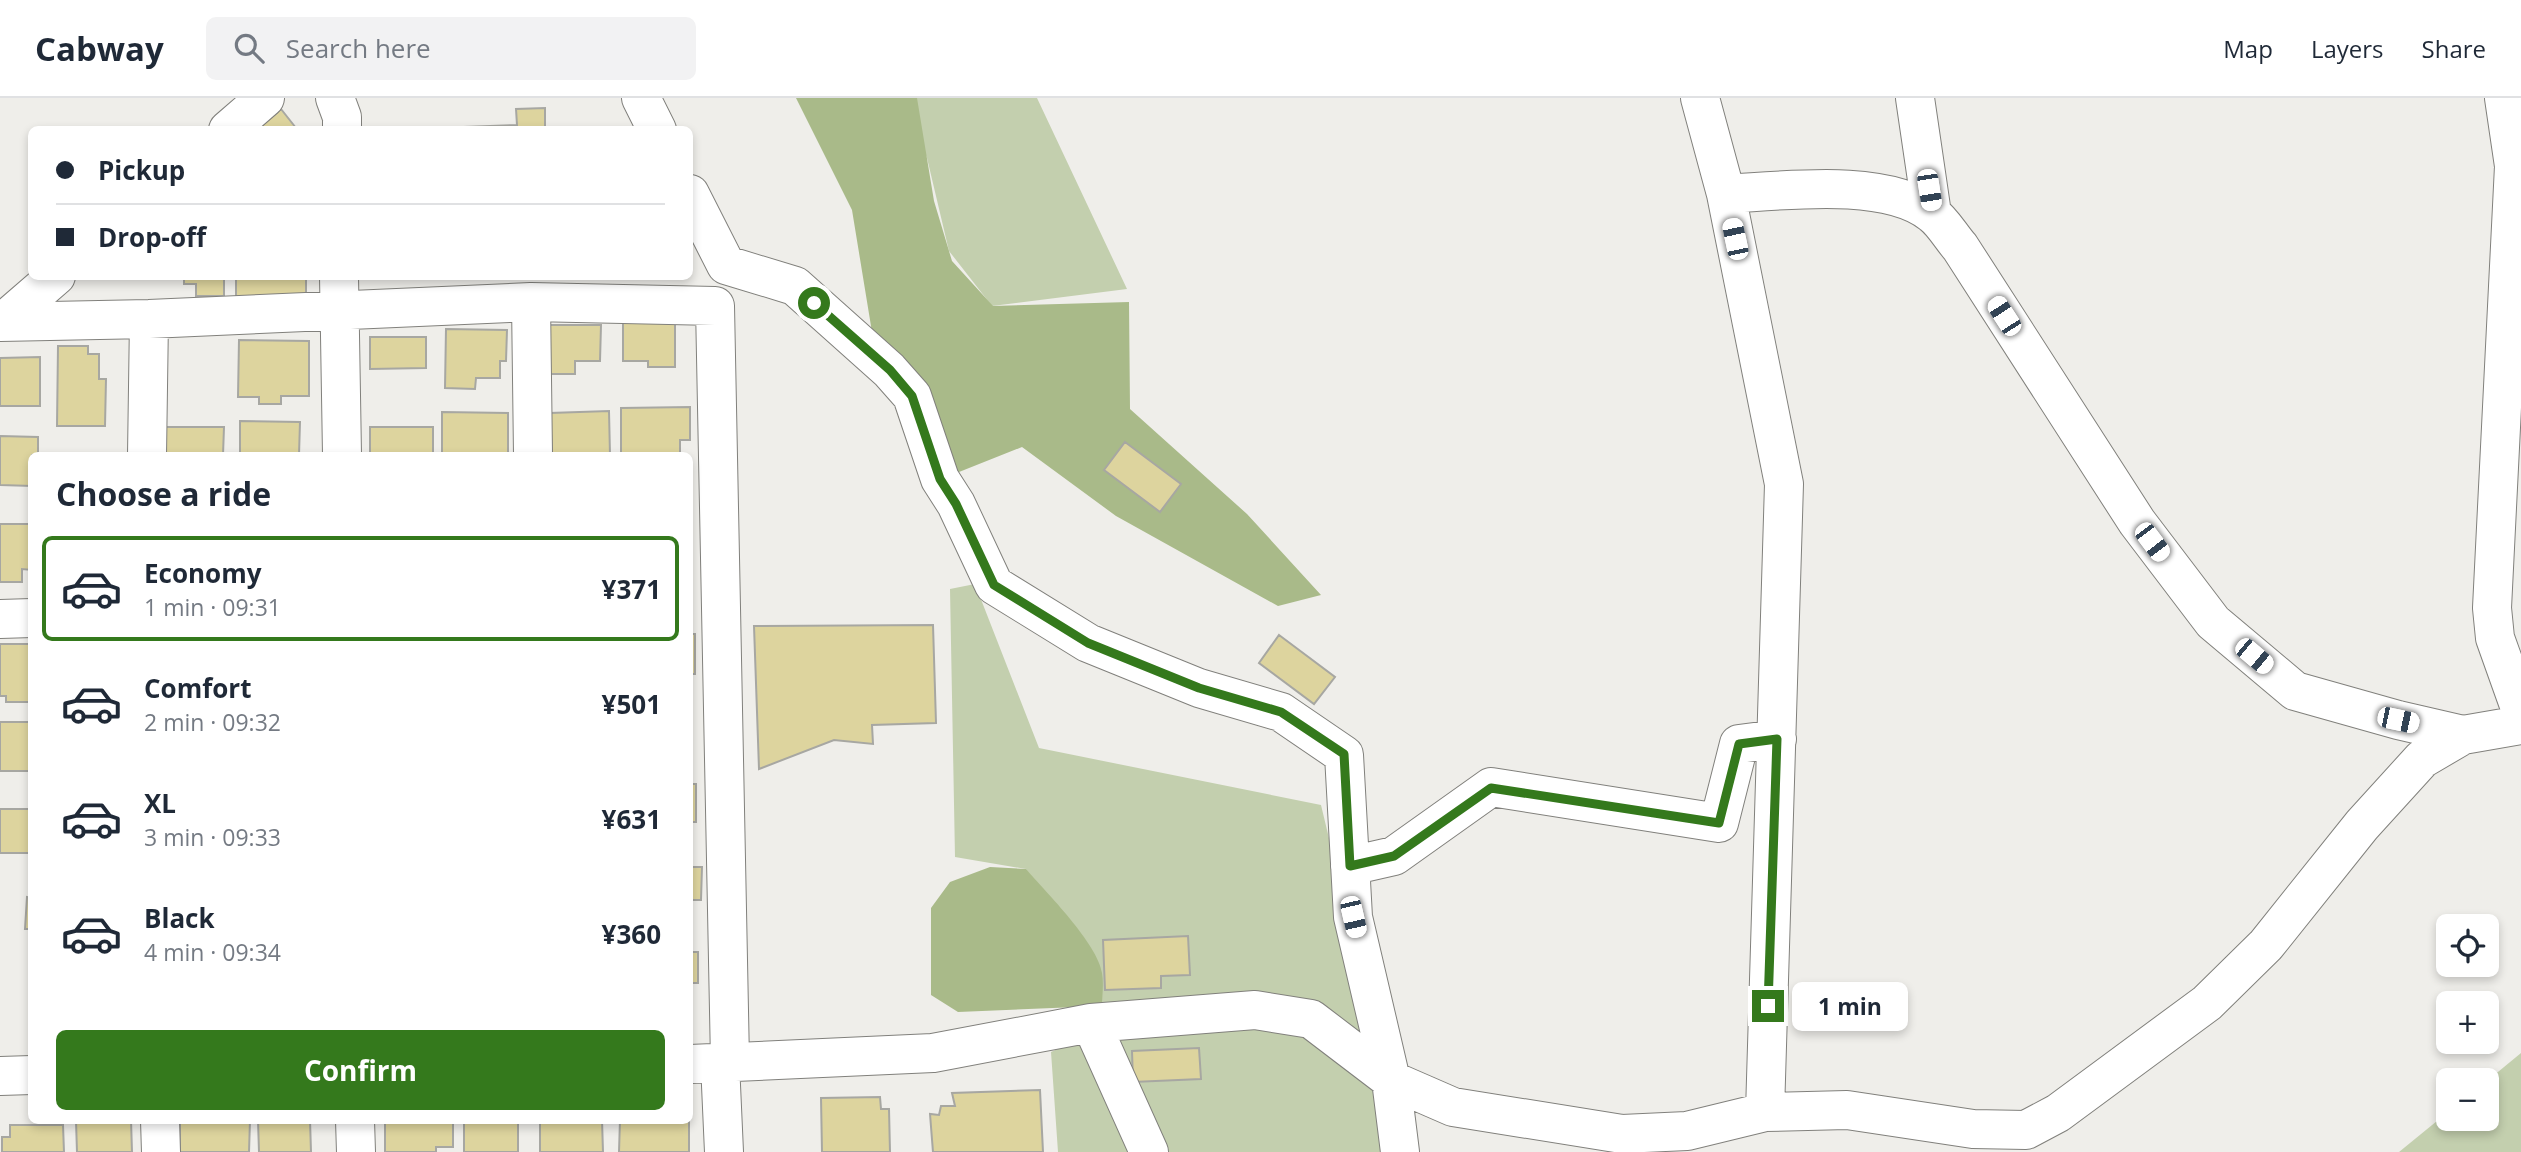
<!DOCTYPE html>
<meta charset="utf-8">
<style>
:root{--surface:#fff;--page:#f2f2f3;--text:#1f2937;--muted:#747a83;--line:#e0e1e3;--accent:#34791c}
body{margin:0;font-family:"Open Sans",sans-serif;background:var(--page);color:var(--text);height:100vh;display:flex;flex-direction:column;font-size:26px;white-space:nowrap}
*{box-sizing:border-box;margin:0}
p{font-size:23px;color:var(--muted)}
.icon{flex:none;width:38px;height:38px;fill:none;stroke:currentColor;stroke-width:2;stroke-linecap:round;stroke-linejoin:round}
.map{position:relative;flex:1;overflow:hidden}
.side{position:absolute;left:28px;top:354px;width:665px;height:672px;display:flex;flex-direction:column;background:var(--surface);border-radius:10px;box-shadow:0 4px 10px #0003}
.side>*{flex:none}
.banner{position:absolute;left:28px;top:28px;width:665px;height:154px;border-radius:10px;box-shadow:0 4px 10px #0003;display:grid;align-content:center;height:154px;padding:0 28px;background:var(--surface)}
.fabs{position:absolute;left:2436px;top:816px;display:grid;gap:14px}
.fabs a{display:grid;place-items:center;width:63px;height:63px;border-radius:10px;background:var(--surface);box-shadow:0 4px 10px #0003;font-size:35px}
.end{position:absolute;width:32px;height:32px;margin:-16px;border:9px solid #34791c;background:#fff;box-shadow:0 0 0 4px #fff}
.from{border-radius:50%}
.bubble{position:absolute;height:49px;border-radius:10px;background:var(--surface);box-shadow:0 4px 10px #0003;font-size:23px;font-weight:700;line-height:49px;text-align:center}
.car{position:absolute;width:21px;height:42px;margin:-21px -10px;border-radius:9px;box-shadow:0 0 5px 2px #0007;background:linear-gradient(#fff 24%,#345 0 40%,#fff 0 76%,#345 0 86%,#fff 0)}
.banner b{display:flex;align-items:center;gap:24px;height:66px;font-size:26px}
.banner b+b{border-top:2px solid var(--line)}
.banner i{width:18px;height:18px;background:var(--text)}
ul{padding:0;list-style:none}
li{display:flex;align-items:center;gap:21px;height:105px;margin:0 14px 10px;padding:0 14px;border:4px solid transparent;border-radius:10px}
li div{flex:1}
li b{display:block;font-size:26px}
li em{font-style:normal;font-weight:700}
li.active{border-color:var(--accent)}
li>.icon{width:63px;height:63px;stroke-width:1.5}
h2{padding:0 28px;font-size:32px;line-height:84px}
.primary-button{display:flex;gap:14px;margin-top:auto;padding:14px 28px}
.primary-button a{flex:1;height:80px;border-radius:10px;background:var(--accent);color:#fff;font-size:28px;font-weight:700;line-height:80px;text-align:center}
header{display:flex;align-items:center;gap:42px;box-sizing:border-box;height:98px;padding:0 35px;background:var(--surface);border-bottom:2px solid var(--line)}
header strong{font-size:33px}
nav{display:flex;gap:38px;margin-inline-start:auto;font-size:24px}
.search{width:490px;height:63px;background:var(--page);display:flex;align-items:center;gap:18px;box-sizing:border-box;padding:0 24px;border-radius:10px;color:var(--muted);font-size:26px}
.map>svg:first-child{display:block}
.green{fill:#c3cfae}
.forest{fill:#a9ba89}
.building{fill:#ddd49e;stroke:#a7a7a2;stroke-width:2}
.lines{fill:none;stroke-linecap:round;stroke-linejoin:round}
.minor-casing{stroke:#81807c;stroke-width:40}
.minor{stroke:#fff;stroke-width:38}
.route{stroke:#34791c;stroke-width:9}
</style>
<header>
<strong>Cabway</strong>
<div class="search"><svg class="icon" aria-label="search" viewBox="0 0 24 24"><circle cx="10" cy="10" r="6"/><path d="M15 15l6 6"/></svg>Search here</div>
<nav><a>Map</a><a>Layers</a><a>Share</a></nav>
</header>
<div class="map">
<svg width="2521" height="1054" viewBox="0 0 2521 1054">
<rect width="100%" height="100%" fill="#efeeea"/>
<path class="green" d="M 903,0 L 1037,0 L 1127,191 L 992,208 L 949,153 L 927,60 Z
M 975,486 L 1039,650 L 1321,707 L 1359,865 L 1387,1054 L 1058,1054 L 1051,954 L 1095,934 L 1026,771 L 955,759 L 950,491 Z
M 2521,955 L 2521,1054 L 2399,1054 L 2448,1014 L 2448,1020 L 2487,1020 L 2487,983 Z"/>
<path class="forest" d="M 796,0 L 917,0 L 934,103 L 952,163 L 993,208 L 1129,204 L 1130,311 L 1247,416 L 1321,497 L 1278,508 L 1116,418 L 1022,349 L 954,376 L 881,289 L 852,112 Z
M 990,769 L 1026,771 C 1046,794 1098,846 1102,875 C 1104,886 1102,898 1102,908 L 958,914 L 931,897 L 931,810 L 950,784 Z"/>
<path class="building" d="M 545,10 L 545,32 L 384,32 L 517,27 L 516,11 Z
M 281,11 L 296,30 L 257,32 Z
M 184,178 L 224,178 L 224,198 L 196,198 L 196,186 L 184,186 Z
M 236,178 L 306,178 L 306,198 L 236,198 Z
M 623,224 L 675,224 L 675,269 L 648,269 L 648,263 L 623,263 Z
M 545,227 L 601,227 L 600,263 L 575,263 L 575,276 L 544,276 Z
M 446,231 L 507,232 L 506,263 L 500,263 L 500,280 L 476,280 L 475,291 L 445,290 Z
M 370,239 L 426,239 L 426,270 L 370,271 Z
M 239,242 L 309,243 L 309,298 L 281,298 L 281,306 L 259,306 L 259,299 L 238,299 Z
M 58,248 L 88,248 L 88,256 L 99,256 L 99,281 L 106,281 L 105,328 L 57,328 Z
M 40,259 L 40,308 L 0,308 L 0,260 Z
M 690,309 L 690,342 L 680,342 L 680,357 L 621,357 L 621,310 Z
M 609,313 L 610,357 L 552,357 L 550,315 Z
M 442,314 L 508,315 L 508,357 L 442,357 Z
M 240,323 L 300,324 L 299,357 L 240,357 Z
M 160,329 L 224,329 L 223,357 L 160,357 Z
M 370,329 L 433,329 L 433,357 L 370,357 Z
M 0,338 L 38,339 L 38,357 L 32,357 L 32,388 L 0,387 Z
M 1125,344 L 1181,386 L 1160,414 L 1104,372 Z
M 0,426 L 32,426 L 32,472 L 22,471 L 22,484 L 0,484 Z
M 933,527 L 936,625 L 872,627 L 873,646 L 834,642 L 759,671 L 754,528 Z
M 690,536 L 695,536 L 695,576 L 690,576 Z
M 1279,537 L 1335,579 L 1314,606 L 1259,565 Z
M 0,546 L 32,546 L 32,604 L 6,604 L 6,598 L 0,598 Z
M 0,624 L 32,624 L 32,673 L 0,673 Z
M 690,686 L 696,686 L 696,724 L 690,724 Z
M 0,711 L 32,711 L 32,755 L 0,755 Z
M 690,769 L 702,769 L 701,802 L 690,802 Z
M 27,799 L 32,800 L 32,831 L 25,831 Z
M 1188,838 L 1190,877 L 1161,878 L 1161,890 L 1105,892 L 1103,842 Z
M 690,854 L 698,854 L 698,885 L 690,885 Z
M 1199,950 L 1201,981 L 1133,984 L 1132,953 Z
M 1040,992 L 1043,1054 L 933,1054 L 930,1016 L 939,1017 L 941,1008 L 955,1008 L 952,995 Z
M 880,999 L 881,1011 L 889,1011 L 890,1054 L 822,1054 L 821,1000 Z
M 131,1022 L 132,1054 L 77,1054 L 76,1023 Z
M 180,1022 L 250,1022 L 249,1054 L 180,1054 Z
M 258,1022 L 310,1022 L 311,1054 L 259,1054 Z
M 385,1022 L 453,1022 L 453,1049 L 436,1049 L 436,1054 L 385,1054 Z
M 464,1022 L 518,1022 L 518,1054 L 464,1054 Z
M 540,1022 L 602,1022 L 603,1054 L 540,1054 Z
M 620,1022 L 689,1022 L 689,1054 L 619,1054 Z
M 10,1027 L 63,1027 L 64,1054 L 2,1054 L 2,1039 L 10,1039 Z"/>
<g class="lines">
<g class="minor-casing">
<path id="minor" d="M 335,0 L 342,19 L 342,32
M 641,0 L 657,32
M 1700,0 L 1726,96 L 1784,386 L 1765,1014
M 1915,0 L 1932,116
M 2504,0 L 2514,68 L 2492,510 L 2495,540 L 2521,613
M 228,32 L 265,0
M 690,96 L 726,167 L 795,188 L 889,272 L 912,298 L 940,381 L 956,406 L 994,487 L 1088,545 L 1199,590 L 1281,614 L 1344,657 L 1353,819 L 1391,982 L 1400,1054
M 1726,96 C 1782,93 1886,79 1932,116 C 1943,124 1951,139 1960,149 L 2137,424 L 2213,524 L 2295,593 L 2398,622 L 2463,637
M 339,178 L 342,357
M 531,204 L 533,357
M 0,224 L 149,221 L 531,204 L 715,208 L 730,963
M 3,224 L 56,178
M 147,357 L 149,221
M 0,521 L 32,520
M 1350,768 L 1394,758 L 1491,689 L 1719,725 L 1739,646 L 1777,641
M 1091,925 L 1149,1054
M 720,965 L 724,1054
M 690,966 L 933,955 L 1091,925 L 1255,912 L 1311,921 L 1391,982 L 1453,1009 L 1622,1036 L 1687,1033 L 1765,1014 L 1847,1012 L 1973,1031 L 2026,1032 L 2058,1015 L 2207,905 L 2266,847 L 2362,727 L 2422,661 L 2463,637 L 2521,627
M 0,978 L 32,977
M 160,1022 L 161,1054
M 355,1022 L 356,1054"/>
</g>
<use href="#minor" class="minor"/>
</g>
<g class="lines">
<path class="route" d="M 814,205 L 890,272 L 912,298 L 940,381 L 956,406 L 994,487 L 1088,545 L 1199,590 L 1281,614 L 1344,656 L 1350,768 L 1394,758 L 1491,690 L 1719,725 L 1739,646 L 1777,641 L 1768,908"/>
</g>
</svg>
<div class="fabs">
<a><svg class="icon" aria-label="locate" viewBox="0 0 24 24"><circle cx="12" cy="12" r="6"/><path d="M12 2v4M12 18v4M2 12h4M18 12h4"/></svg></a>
<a>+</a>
<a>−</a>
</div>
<i class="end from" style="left:814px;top:205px"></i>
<i class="end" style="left:1768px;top:908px"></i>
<div class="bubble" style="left:1792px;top:884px;width:116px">1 min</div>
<i class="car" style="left:1929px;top:92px;rotate:171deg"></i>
<i class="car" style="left:1735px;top:141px;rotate:348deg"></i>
<i class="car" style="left:2004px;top:218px;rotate:327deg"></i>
<i class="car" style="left:2152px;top:444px;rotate:143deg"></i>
<i class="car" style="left:2254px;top:558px;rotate:130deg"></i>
<i class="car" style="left:2398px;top:622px;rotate:102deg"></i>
<i class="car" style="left:1353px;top:819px;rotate:167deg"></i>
<div class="banner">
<b><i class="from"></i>Pickup</b>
<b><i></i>Drop-off</b>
</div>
<section class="side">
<h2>Choose a ride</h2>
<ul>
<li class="active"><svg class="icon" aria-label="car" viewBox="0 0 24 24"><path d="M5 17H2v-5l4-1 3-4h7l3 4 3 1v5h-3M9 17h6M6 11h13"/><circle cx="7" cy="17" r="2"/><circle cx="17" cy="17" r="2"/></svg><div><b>Economy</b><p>1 min · 09:31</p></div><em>¥371</em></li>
<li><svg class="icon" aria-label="car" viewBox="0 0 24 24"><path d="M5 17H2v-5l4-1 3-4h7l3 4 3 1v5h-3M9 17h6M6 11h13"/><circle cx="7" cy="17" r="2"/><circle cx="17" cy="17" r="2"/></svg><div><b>Comfort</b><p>2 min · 09:32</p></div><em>¥501</em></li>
<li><svg class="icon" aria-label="car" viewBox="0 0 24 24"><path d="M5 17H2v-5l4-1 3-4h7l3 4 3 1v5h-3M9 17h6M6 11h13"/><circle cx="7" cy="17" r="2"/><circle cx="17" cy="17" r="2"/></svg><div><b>XL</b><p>3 min · 09:33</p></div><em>¥631</em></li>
<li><svg class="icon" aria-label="car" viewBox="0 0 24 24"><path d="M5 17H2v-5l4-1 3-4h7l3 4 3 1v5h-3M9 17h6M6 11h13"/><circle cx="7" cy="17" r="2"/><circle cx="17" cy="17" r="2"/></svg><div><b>Black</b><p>4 min · 09:34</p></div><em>¥360</em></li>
</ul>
<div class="primary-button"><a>Confirm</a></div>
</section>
</div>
